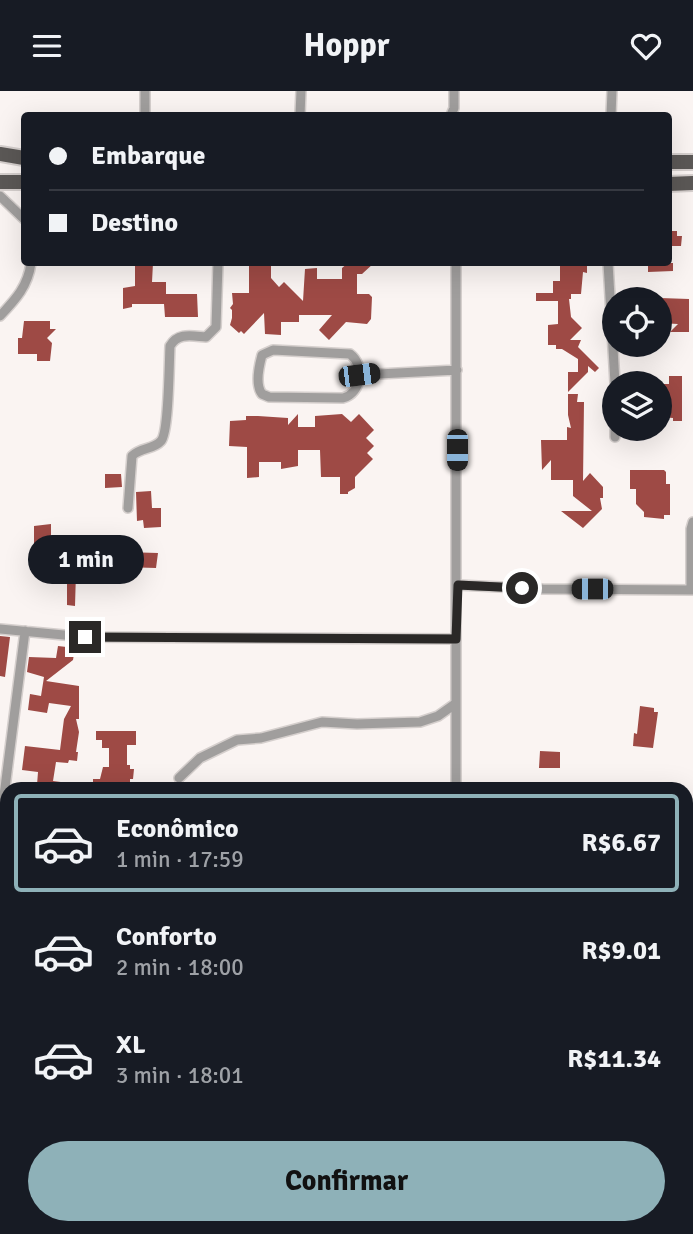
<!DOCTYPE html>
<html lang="pt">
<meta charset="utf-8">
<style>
:root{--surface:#171b24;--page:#20242c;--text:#f1f3f6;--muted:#9ea1a6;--line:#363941;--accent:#8eb1b8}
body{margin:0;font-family:Signika,sans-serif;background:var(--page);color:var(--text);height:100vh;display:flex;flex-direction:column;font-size:26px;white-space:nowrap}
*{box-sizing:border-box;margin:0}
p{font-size:23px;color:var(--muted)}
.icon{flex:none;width:38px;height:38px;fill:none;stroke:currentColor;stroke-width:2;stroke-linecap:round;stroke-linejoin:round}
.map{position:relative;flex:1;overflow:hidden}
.details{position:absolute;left:0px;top:691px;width:693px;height:453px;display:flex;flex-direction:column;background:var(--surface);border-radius:21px 21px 0 0;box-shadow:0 7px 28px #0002}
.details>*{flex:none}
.top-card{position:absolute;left:21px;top:21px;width:651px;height:154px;border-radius:7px;box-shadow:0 7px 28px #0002;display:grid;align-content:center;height:154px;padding:0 28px;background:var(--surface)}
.controls{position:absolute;left:602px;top:196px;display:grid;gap:14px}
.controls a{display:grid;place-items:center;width:70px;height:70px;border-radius:50%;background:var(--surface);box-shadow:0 7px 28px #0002;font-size:35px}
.end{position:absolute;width:32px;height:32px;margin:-16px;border:9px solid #2a2827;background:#fff;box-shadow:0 0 0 4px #fff}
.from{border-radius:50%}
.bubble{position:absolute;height:49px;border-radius:24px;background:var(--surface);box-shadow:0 7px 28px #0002;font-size:23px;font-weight:800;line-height:49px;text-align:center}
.car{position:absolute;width:21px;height:42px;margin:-21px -10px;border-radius:9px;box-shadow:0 0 5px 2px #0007;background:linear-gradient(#222 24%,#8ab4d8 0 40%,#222 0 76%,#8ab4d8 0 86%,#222 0)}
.top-card b{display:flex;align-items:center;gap:24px;height:66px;font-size:26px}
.top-card b+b{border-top:2px solid var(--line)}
.top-card i{width:18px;height:18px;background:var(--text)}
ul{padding:12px 0 0;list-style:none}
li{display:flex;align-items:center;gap:21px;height:98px;margin:0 14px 10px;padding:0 14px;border:4px solid transparent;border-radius:7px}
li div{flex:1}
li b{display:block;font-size:26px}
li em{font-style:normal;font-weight:800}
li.selected{border-color:var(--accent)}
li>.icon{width:63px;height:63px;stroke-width:1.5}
.button{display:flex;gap:14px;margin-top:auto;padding:14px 28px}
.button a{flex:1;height:80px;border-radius:42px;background:var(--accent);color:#111;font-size:28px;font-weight:800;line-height:80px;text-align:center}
header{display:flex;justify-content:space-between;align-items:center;height:91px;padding:0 28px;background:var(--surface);font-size:32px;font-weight:800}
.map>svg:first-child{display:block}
.building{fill:#9e4a45}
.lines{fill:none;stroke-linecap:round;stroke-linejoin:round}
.minor-casing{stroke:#d5cfcd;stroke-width:12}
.primary-casing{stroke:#d5cfcd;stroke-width:18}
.minor{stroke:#a09e9d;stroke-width:9}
.primary{stroke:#5b5856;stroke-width:14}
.route{stroke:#2a2827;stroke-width:9}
</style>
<header><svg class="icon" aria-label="menu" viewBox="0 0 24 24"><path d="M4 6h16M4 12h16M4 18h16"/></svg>Hoppr<svg class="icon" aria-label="heart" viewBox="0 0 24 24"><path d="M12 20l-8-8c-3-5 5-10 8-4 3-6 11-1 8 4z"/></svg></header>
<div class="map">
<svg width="693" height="1143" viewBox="0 0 693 1143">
<rect width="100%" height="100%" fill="#faf4f2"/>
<path class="building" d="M 668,140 L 677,140 L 677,145 L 682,145 L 681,155 L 668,155 Z
M 135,172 L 153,172 L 152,191 L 166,191 L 166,203 L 197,203 L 198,226 L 165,226 L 164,213 L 132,213 L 132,216 L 123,218 L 123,197 L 135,195 Z
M 249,172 L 271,172 L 271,187 L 279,196 L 284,191 L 303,210 L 305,178 L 317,177 L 317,188 L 342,188 L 342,177 L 348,172 L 374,172 L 362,183 L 357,183 L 357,203 L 369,203 L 372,206 L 371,228 L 367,233 L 346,231 L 329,249 L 319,239 L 332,224 L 299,224 L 299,231 L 281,231 L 281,244 L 265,243 L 264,222 L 244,243 L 241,240 L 239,242 L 230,234 L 232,227 L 232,219 L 230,217 L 233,213 L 232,202 L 249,202 Z
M 560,172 L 587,172 L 587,182 L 583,181 L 581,203 L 571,203 L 571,208 L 569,208 L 571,226 L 582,237 L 570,249 L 581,249 L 578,256 L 599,277 L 595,281 L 588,275 L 588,281 L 568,301 L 568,281 L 578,281 L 578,268 L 562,258 L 556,258 L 556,254 L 548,254 L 548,234 L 558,233 L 558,210 L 536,210 L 536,202 L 553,202 L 553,190 L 560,190 Z
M 648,172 L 673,172 L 673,180 L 648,181 Z
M 660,207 L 689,208 L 689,241 L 670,241 L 678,233 L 660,232 Z
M 24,230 L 50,230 L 50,238 L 56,238 L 47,247 L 52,252 L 50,270 L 37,270 L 37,263 L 18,263 L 18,247 L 22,247 Z
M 669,285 L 682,285 L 682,330 L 673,330 L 673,327 L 660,326 L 660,293 L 669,293 Z
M 568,303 L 578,303 L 577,311 L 584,311 L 583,390 L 590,382 L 603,396 L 603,407 L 600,407 L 602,418 L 583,437 L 561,420 L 592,420 L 573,405 L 573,389 L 551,389 L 551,369 L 542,379 L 541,349 L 567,349 L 567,336 L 571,337 L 568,324 Z
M 298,323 L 298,336 L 315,336 L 315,325 L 342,323 L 351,331 L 359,323 L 374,339 L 366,347 L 374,355 L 367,362 L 373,368 L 355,386 L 355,397 L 348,401 L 348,403 L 340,403 L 340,386 L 321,386 L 320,359 L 298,359 L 298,375 L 281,378 L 281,371 L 259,371 L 259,386 L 247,387 L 247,356 L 229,355 L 230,330 L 246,329 L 246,325 L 258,325 L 288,327 L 288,334 Z
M 630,379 L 664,379 L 666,381 L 666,393 L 670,393 L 670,424 L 664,424 L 664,428 L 644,426 L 644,421 L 636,413 L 636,398 L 630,398 Z
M 105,383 L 121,383 L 122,396 L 105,397 Z
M 151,400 L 152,417 L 161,417 L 161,436 L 144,437 L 143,429 L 137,430 L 136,401 Z
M 51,433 L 51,462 L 34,463 L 34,435 Z
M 124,461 L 158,462 L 156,477 L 123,476 Z
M 67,481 L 76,481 L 75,515 L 67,514 Z
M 0,545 L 10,546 L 5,586 L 0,585 Z
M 58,555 L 75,557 L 73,569 L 46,590 L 79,595 L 79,628 L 76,628 L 79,641 L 76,661 L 78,661 L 77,670 L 69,669 L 68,672 L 56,671 L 53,690 L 76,693 L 76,698 L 49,698 L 50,696 L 37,694 L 38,681 L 22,679 L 25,655 L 60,659 L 64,628 L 71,615 L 49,612 L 47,622 L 28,619 L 30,603 L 41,605 L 44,586 L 27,581 L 29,566 L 56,567 Z
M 640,615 L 654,617 L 654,621 L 658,621 L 653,657 L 633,655 L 634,642 L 637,643 Z
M 96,640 L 136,640 L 136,654 L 127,654 L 127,674 L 130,674 L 130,678 L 134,678 L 133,688 L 130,688 L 130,698 L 93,698 L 93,688 L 100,688 L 103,676 L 109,676 L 109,657 L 102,657 L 102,649 L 96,649 Z
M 540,660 L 560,661 L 560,677 L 539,677 Z"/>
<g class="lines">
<g class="minor-casing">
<path id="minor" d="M 145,0 L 145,24
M 300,24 L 301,0
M 451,24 L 454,17 L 454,0
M 611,24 L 612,0
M 0,105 L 24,128
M 456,172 L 456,698
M 608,172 L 615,292
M 0,225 C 16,208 28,195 31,172
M 273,259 L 350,263 C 365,274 362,302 343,307 L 269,306 L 262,303 C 255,294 259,275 262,264 Z
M 359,284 L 457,279
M 615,346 L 615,338
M 128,417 L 132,365 C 141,356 153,359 161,350 C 169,341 169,272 170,255 C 178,241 192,245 206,246 L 216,236 L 218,172
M 458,494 L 543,498 L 693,499
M 691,499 L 691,438 L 693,431
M 0,538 L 85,546 L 456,548
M 179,687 L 200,667 L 237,649 L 261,647 L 322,631 L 357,633 L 420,631 L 438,625 L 455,613
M 686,718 L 693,718
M 0,736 L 25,540
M 686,783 L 693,783
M 686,796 L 693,796
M 0,846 L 7,848
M 686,864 L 693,864
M 686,945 L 693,945
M 686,1099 L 693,1099
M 6,1143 L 7,926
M 452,1143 L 452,1138"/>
</g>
<g class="primary-casing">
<path id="primary" d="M 0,63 L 24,67
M 668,71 L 693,71
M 0,91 L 24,91
M 668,93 L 693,92"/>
</g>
<use href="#minor" class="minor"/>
<use href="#primary" class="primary"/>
</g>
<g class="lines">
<path class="route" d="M 85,546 L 456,548 L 458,494 L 522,497"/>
</g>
</svg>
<div class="controls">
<a><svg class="icon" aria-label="locate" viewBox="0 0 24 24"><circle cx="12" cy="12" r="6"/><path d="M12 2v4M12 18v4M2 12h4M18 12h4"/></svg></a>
<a><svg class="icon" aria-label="layers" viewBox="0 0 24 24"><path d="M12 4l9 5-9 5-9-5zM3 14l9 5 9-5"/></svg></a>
</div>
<i class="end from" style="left:522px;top:497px"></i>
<i class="end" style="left:85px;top:546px"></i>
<div class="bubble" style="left:28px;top:444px;width:116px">1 min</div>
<i class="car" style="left:359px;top:284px;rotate:83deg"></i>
<i class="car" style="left:457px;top:359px;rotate:180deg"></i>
<i class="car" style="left:592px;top:498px;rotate:270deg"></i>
<div class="top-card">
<b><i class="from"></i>Embarque</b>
<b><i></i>Destino</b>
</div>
<section class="details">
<ul>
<li class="selected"><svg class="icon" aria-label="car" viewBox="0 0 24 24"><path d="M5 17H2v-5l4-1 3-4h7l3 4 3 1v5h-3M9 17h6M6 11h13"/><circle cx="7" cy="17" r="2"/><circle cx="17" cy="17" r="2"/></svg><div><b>Econômico</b><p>1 min · 17:59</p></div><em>R$6.67</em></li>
<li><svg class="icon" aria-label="car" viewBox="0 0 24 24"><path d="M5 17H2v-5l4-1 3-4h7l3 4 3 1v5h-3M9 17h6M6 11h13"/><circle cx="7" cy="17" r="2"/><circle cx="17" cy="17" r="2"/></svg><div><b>Conforto</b><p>2 min · 18:00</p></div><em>R$9.01</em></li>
<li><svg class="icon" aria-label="car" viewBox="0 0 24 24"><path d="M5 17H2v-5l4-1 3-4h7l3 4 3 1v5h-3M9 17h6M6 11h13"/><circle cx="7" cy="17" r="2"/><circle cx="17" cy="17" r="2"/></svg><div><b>XL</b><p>3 min · 18:01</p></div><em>R$11.34</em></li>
</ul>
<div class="button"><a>Confirmar</a></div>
</section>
</div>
